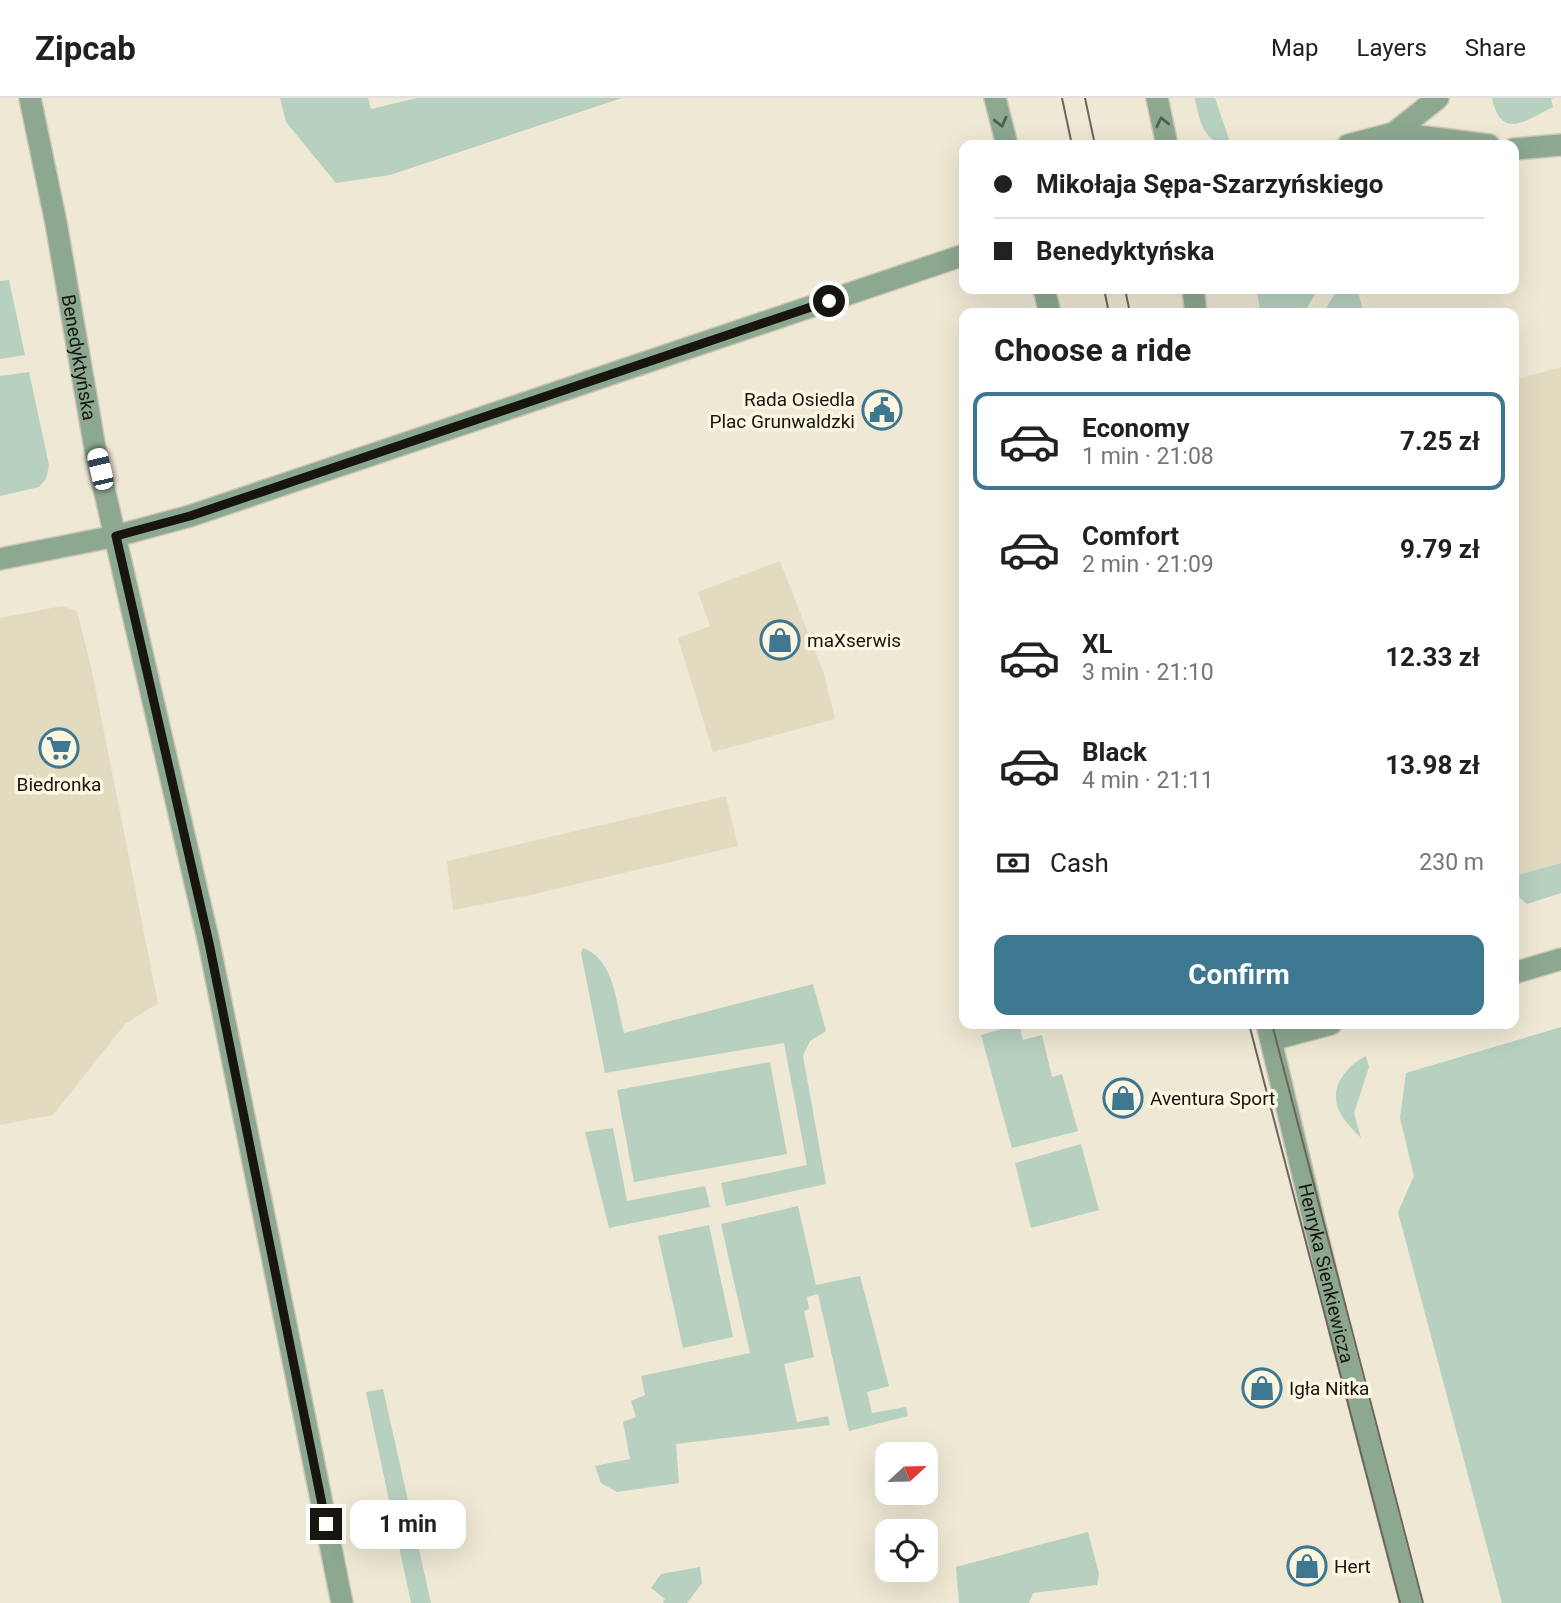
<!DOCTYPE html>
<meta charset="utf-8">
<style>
:root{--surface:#fff;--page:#f6f6f6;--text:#202124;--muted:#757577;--line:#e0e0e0;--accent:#3d7790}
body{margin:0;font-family:Roboto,sans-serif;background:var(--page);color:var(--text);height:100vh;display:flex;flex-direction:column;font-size:26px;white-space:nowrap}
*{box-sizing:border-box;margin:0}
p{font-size:23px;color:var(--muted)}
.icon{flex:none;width:38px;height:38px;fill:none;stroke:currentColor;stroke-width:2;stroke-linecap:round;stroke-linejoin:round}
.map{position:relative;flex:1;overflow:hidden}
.panel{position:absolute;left:959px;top:210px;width:560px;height:721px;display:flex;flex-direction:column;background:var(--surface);border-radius:14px;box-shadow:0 7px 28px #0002}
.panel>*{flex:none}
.banner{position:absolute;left:959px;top:42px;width:560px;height:154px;border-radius:14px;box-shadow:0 7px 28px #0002;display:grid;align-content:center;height:154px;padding:0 35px;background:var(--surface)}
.needle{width:46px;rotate:68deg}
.tools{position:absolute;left:875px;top:1344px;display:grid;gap:14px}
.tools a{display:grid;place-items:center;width:63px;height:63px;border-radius:14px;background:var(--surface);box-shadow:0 7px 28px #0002;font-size:35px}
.end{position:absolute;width:32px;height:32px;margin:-16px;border:9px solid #17150e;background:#fff;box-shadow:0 0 0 4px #fff}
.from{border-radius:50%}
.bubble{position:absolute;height:49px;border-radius:14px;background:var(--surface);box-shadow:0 7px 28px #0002;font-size:23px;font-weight:700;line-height:49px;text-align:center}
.car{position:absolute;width:21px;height:42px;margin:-21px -10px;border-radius:9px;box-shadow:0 0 5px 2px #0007;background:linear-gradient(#fff 24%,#345 0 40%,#fff 0 76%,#345 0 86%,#fff 0)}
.banner b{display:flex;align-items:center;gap:24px;height:66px;font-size:26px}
.banner b+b{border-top:2px solid var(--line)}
.banner i{width:18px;height:18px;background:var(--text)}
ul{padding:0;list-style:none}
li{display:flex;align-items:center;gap:21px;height:98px;margin:0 14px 10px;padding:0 21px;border:4px solid transparent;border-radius:14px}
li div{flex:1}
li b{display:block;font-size:26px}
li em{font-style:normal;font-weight:700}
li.on{border-color:var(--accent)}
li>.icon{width:63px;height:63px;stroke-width:1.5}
h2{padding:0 35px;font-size:32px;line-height:84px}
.pay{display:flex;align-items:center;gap:18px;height:77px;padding:0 35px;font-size:26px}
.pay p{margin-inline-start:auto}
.button{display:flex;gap:14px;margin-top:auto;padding:14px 35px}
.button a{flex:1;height:80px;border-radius:14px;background:var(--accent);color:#fff;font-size:28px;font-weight:700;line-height:80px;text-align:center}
header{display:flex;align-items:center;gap:42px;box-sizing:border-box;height:98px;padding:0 35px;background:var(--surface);border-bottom:2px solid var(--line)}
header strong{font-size:33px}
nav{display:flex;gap:38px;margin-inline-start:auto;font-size:24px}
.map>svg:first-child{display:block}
.built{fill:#e3dbc0}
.green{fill:#b7d0c0}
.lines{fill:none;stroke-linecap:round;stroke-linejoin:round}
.minor-casing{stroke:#ccc6b4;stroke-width:24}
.minor{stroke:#8ca891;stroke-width:21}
.tram{stroke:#6b675b;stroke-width:2}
.oneway{stroke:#525e50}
.route{stroke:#17150e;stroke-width:9}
.labels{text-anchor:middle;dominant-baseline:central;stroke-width:7;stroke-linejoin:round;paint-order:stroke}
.street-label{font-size:19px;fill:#17150e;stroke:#fbf5e1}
.poi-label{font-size:19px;fill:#17150e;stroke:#fbf5e1;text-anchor:start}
</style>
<header>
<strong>Zipcab</strong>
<nav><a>Map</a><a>Layers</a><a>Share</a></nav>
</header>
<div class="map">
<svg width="1561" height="1505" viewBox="0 0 1561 1505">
<rect width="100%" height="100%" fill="#eee8d4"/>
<path class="built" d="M 1561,269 L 1561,765 L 1514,778 L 1514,282 Z
M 780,463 L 824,576 L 835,621 L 713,654 L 678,540 L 710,528 L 698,494 Z
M 62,508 L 77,513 L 91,569 L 158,905 L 125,926 L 53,1017 L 0,1027 L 0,520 Z
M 726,698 L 738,748 L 530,797 L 453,812 L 447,763 Z"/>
<path class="green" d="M 280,0 L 368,0 L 371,11 L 417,0 L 622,0 L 390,77 L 336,85 L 286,24 Z
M 1195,0 L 1215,0 L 1231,47 C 1204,47 1199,22 1195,0 Z
M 1492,0 L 1555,0 L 1551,1 L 1553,9 C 1528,21 1501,44 1492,0 Z
M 9,182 L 25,257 L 0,261 L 0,183 Z
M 1257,191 L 1318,191 L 1304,215 L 1260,215 Z
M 1338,191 L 1357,191 L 1364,215 L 1323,215 Z
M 29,274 L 49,367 L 46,381 L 39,389 L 0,398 L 0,278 Z
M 1561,765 L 1561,795 L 1527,806 L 1519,799 L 1514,778 Z
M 583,850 C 615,862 616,906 624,935 L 813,886 L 826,933 L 810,943 L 803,958 L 826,1086 L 726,1108 L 721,1085 L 807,1067 L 784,945 L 605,975 L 581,855 Z
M 1019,926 L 1023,942 L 1042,937 L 1052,979 L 1062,976 L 1078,1033 L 1012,1050 L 981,937 Z
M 1561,929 L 1561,1505 L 1502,1505 L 1398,1114 L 1414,1078 L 1400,1020 L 1406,975 Z
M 1366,958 L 1369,969 L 1354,1015 L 1361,1040 C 1354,1033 1347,1026 1342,1018 C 1326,994 1344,969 1366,958 Z
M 770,964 L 787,1056 L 634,1084 L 617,992 Z
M 613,1030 L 627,1103 L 705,1088 L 710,1109 L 609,1130 L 585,1034 Z
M 1081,1046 L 1099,1112 L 1031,1130 L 1015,1065 Z
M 798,1108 L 816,1187 L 860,1178 L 889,1288 L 867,1294 L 872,1315 L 906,1309 L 908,1318 L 849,1333 L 818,1196 L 807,1199 L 809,1211 L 804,1213 L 814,1259 L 784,1266 L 797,1324 L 828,1318 L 830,1327 L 676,1346 L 679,1385 L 617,1394 L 601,1385 L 595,1368 L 630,1361 L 623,1324 L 636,1319 L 631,1303 L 645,1297 L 641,1278 L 750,1255 L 721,1126 Z
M 709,1127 L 733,1239 L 683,1250 L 658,1138 Z
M 383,1291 L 431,1505 L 411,1505 L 366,1294 Z
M 1088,1434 L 1099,1476 L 1097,1487 L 1033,1495 L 1029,1505 L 959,1505 L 956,1469 Z
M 700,1469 L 702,1485 L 687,1505 L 663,1505 L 665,1501 L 651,1490 L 661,1476 Z"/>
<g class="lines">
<g class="minor-casing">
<g id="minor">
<path id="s1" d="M 30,0 L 56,125 L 96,356 L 209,845 L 342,1505"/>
<path d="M 995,0 L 1007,47"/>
<path d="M 1157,0 L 1167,47"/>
<path d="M 1394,35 L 1438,0"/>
<path d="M 1348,47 L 1394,35 L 1489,47"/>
<path d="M 1514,51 L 1561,47"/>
<path d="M 1044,191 L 1050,215"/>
<path d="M 1193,191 L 1196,215"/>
<path d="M 0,461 L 116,438 L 190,418 L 964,157"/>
<path d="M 1514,875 L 1561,861"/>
<path id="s2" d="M 1267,926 L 1342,1241 L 1411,1505"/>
<path d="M 1271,942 L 1331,926"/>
</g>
</g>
<use href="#minor" class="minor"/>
<path class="tram" d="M 1062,0 L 1072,47
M 1085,0 L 1095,47
M 1104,191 L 1109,215
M 1125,191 L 1130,215
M 1249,926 L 1400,1505
M 1272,926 L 1423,1505"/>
</g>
<defs><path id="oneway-chevron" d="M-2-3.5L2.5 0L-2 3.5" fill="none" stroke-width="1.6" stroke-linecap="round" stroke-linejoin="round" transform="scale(1.75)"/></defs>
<g class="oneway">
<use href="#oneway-chevron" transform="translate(1001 24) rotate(76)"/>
<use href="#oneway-chevron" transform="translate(1162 24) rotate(-103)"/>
</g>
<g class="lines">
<path class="route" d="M 326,1426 L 209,845 L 116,438 L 190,418 L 829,203"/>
</g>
<defs>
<g id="civic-ring" transform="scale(2.0125)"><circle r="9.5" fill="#fbf5e1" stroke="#3d7790" stroke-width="1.5"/><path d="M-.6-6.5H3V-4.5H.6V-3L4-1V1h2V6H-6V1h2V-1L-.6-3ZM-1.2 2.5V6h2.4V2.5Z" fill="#3d7790"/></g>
<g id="shop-ring" transform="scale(2.0125)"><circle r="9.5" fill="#fbf5e1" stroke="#3d7790" stroke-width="1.5"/><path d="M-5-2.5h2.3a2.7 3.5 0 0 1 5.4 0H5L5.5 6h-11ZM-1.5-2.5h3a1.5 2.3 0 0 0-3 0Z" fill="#3d7790"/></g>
<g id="supermarket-ring" transform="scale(2.0125)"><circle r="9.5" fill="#fbf5e1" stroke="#3d7790" stroke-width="1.5"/><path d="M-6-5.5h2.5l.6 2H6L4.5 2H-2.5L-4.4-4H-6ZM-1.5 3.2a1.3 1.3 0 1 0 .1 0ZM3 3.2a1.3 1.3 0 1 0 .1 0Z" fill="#3d7790"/></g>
</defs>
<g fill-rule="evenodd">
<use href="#civic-ring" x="882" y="312"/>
<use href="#shop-ring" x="780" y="542"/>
<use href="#supermarket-ring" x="59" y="650"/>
<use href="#shop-ring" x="1123" y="1000"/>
<use href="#shop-ring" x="1262" y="1290"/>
<use href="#shop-ring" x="1307" y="1468"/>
</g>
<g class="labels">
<g class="street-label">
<text stroke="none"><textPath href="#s1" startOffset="264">Benedyktyńska</textPath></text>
<text stroke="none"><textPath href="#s2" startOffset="256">Henryka Sienkiewicza</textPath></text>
</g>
<g class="poi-label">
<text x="855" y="301" text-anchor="end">Rada Osiedla<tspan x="855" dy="22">Plac Grunwaldzki</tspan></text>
<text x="807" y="542">maXserwis</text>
<text x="59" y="686" text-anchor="middle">Biedronka</text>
<text x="1150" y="1000">Aventura Sport</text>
<text x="1289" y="1290">Igła Nitka</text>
<text x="1334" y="1468">Hert</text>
</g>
</g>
</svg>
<div class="tools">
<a><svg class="needle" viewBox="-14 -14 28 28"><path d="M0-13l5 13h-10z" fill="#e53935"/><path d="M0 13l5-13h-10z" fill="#757577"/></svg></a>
<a><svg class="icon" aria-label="locate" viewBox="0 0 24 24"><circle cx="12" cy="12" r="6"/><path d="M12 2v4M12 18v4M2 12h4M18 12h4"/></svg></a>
</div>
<i class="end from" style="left:829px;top:203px"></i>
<i class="end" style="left:326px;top:1426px"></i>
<div class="bubble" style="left:350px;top:1402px;width:116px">1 min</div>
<i class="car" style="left:100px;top:371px;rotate:347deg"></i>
<div class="banner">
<b><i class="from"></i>Mikołaja Sępa-Szarzyńskiego</b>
<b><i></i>Benedyktyńska</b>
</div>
<section class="panel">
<h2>Choose a ride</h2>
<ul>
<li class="on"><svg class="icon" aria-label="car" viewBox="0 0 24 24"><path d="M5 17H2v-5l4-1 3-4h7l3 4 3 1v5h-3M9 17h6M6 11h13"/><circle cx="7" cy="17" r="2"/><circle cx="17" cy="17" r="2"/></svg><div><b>Economy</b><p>1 min · 21:08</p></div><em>7.25 zł</em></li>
<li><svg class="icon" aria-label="car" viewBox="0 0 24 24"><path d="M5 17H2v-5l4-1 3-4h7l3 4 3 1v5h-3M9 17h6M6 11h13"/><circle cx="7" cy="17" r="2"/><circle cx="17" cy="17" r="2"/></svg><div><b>Comfort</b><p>2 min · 21:09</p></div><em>9.79 zł</em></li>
<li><svg class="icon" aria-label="car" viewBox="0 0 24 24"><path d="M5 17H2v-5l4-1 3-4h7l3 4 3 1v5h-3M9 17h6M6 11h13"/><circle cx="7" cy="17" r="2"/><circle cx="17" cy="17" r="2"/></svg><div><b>XL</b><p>3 min · 21:10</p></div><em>12.33 zł</em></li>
<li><svg class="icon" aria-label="car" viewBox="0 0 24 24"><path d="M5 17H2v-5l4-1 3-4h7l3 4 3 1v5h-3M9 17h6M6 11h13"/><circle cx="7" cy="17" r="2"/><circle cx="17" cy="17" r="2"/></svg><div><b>Black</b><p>4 min · 21:11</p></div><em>13.98 zł</em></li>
</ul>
<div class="pay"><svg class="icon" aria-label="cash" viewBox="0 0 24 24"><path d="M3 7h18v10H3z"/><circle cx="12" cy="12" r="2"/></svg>Cash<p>230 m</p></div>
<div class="button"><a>Confirm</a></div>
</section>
</div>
